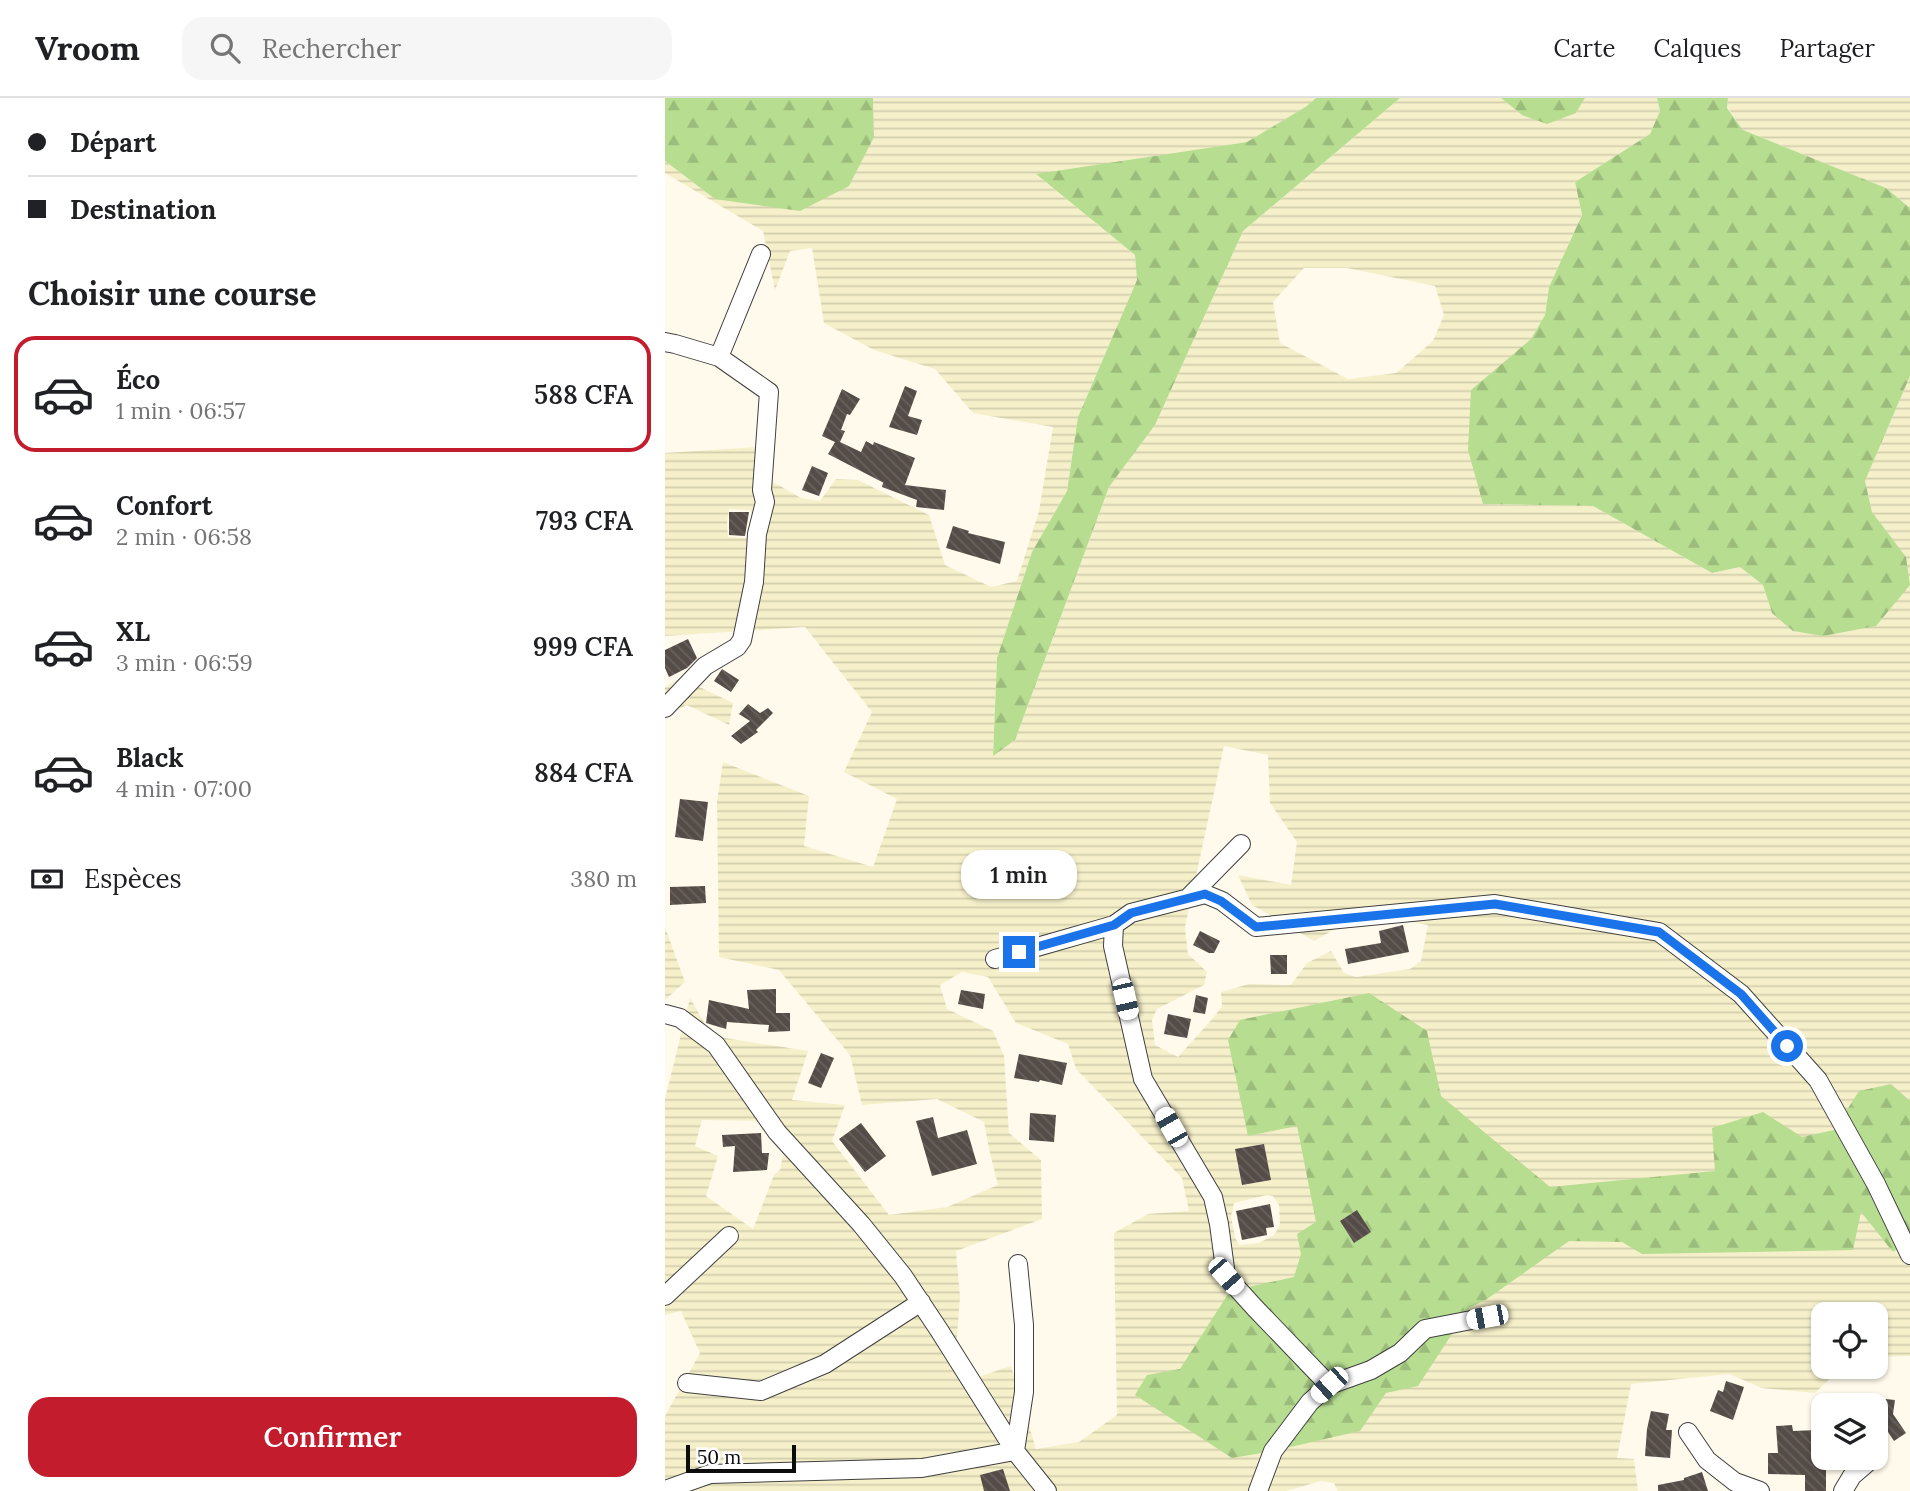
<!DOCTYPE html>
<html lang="fr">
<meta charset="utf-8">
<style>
:root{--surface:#fff;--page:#f6f6f6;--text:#202124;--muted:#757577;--line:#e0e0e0;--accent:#c31c2d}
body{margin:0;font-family:Lora,serif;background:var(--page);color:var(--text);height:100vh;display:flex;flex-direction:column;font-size:26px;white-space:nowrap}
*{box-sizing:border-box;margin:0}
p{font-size:23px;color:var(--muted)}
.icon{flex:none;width:38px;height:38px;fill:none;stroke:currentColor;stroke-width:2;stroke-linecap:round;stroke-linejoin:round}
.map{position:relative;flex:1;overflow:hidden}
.panel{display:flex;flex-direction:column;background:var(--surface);width:665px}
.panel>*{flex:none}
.banner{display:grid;align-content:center;height:154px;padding:0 28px;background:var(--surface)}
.fabs{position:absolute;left:1146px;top:1204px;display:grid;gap:14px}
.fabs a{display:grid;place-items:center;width:77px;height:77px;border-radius:14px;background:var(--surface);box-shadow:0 2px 5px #0004;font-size:35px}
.scale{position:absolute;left:21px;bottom:18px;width:110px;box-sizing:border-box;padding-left:7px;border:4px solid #0c0c0c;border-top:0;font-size:19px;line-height:24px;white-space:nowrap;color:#0c0c0c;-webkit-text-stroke:5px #fff;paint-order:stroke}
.end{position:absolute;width:32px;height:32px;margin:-16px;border:9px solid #1a73e8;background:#fff;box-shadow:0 0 0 4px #fff}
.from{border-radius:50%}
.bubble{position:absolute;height:49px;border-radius:21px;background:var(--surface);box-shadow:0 2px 5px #0004;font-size:23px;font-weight:600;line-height:49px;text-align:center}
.car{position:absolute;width:21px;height:42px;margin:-21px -10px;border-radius:9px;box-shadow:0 0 5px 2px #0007;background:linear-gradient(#fff 24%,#345 0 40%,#fff 0 76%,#345 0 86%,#fff 0)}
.banner b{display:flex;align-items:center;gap:24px;height:66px;font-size:26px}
.banner b+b{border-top:2px solid var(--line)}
.banner i{width:18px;height:18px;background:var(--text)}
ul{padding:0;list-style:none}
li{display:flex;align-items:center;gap:21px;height:116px;margin:0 14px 10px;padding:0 14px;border:4px solid transparent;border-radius:21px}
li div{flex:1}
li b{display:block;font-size:26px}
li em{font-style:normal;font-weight:600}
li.selected{border-color:var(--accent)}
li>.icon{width:63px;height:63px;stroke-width:1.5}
h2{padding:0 28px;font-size:32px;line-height:84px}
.pay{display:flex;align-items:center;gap:18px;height:77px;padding:0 28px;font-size:26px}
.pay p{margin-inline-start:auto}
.cta{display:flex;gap:14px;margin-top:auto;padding:14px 28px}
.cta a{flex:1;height:80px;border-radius:21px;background:var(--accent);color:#fff;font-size:28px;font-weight:600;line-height:80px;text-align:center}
header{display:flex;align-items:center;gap:42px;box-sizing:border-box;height:98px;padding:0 35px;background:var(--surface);border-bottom:2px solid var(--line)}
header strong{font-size:33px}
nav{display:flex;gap:38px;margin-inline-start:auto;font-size:24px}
.search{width:490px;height:63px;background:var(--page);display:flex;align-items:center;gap:18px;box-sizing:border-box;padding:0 24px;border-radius:21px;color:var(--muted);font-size:26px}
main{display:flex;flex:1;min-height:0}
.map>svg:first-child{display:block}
.farmland{fill:url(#farmland-rules);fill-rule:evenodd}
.forest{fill:url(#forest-firs)}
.building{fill:url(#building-back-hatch)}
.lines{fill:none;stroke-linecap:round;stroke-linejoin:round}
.street-casing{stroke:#3f3f3f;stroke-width:20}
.street{stroke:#fff;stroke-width:18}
.route{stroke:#1a73e8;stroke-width:9}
</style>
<header>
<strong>Vroom</strong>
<div class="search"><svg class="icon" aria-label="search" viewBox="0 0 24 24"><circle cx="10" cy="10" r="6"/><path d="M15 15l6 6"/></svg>Rechercher</div>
<nav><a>Carte</a><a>Calques</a><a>Partager</a></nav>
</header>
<main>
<section class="panel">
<div class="banner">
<b><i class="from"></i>Départ</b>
<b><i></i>Destination</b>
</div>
<h2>Choisir une course</h2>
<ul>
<li class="selected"><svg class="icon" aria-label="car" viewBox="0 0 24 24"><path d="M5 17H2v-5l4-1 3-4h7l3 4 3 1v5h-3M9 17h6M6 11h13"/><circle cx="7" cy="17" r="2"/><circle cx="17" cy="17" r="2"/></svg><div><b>Éco</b><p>1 min · 06:57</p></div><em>588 CFA</em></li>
<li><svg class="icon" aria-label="car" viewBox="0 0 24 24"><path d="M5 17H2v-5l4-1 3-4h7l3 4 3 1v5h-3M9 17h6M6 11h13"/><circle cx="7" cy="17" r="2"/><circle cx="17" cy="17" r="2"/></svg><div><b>Confort</b><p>2 min · 06:58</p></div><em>793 CFA</em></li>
<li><svg class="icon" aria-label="car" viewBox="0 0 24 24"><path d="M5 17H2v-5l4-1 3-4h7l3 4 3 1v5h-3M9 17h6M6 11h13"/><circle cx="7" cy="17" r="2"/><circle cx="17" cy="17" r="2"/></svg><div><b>XL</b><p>3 min · 06:59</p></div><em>999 CFA</em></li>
<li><svg class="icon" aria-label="car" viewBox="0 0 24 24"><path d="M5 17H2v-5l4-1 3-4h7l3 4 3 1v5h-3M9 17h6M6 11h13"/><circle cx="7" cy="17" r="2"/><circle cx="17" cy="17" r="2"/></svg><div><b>Black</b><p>4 min · 07:00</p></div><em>884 CFA</em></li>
</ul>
<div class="pay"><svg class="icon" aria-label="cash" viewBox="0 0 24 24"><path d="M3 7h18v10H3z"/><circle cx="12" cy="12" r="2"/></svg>Espèces<p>380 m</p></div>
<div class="cta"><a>Confirmer</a></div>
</section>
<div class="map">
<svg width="1245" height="1393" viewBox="0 0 1245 1393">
<defs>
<pattern id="farmland-rules" width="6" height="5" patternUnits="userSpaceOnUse" patternTransform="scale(1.75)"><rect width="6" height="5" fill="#f6f0ca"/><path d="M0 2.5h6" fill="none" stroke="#d2cdac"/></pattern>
<pattern id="forest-firs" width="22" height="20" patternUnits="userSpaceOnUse" patternTransform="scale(1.75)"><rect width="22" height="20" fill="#b7dd91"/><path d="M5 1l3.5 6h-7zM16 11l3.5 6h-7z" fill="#9cbc7c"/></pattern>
<pattern id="building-back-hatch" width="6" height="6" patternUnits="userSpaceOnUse" patternTransform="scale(1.75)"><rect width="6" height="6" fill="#554c48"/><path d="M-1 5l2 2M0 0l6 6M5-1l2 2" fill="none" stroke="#68615e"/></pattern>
</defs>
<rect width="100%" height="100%" fill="#fffaeb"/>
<path class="farmland" d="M 208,0 L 651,0 L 643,8 L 582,44 L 372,77 L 470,157 L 472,182 L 413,319 L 402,393 L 367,454 L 332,560 L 328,657 L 350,642 L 444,389 L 490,327 L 578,133 L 735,0 L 836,0 L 857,17 L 911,15 L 920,0 L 992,0 L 995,13 L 985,36 L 910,84 L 917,117 L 884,189 L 880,217 L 866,241 L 806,292 L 818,406 L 928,408 L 1047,475 L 1075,469 L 1098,487 L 1107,515 L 1240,459 L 1207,414 L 1200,383 L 1245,278 L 1245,1258 L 1211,1259 L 1211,1216 L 1158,1216 L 1158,1269 L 1177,1269 L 1150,1295 L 1097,1290 L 1064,1276 L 966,1286 L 952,1360 L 969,1361 L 973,1393 L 673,1393 L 669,1385 L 656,1383 L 621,1393 L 0,1393 L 0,1318 L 35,1255 L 16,1213 L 0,1217 L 0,1001 L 25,900 L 47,938 L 143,953 L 127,1002 L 180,1007 L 167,1043 L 224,1117 L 282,1109 L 333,1087 L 324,1051 L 319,1024 L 272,1001 L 197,1007 L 185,957 L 114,872 L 54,859 L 52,704 L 58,664 L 144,698 L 139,748 L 208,769 L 232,701 L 179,674 L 207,614 L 140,529 L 0,538 L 0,355 L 105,348 L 101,380 L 136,400 L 155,403 L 171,381 L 193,382 L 264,417 L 280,467 L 326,489 L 352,483 L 374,413 L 388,329 L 308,315 L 270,271 L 209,252 L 159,225 L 147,150 L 125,153 L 110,192 L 98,133 L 0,75 L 0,63 L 50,101 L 209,39 ZM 639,170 L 682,170 L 770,188 L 779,217 L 768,243 L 731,275 L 683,281 L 615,245 L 608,204 ZM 64,411 L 85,412 L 87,416 L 85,440 L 63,439 L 62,426 ZM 559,648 L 603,657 L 605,705 L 632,744 L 626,787 L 573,777 L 587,807 L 649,843 L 672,830 L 698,829 L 723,820 L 763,827 L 756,863 L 745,871 L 691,879 L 679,875 L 666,853 L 642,865 L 626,887 L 584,886 L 556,894 L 557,908 L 549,919 L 513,959 L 490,947 L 487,922 L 492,911 L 539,887 L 542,874 L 523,856 L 520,829 ZM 297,874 L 323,879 L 351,925 L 403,946 L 411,971 L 517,1080 L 524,1113 L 483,1116 L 449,1135 L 452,1317 L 414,1344 L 371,1351 L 346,1268 L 313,1279 L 291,1252 L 295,1199 L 291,1153 L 377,1121 L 376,1062 L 344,1035 L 339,958 L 328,933 L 282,911 L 275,887 ZM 37,1022 L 98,1023 L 104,1026 L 118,1057 L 115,1072 L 109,1077 L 88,1131 L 41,1098 L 53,1058 L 30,1048 ZM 602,1097 L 608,1098 L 614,1107 L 615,1127 L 609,1137 L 594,1145 L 574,1147 L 570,1139 L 566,1119 L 569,1105 Z
M 1063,0 L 1245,0 L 1245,110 L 1221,90 L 1078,32 L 1062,9 Z
M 16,580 L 68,605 L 64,627 L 22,607 L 5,615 L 0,620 L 0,589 Z
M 0,829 L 20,884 L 0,902 Z"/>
<path class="forest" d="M 0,0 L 208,0 L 209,39 L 184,88 L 135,113 L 50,101 L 0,63 Z
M 651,0 L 735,0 L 578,133 L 490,327 L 444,389 L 350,642 L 328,658 L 332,560 L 367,454 L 402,393 L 413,319 L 472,182 L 470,157 L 371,76 L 582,44 L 642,8 Z
M 836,0 L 920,0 L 911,15 L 882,26 L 857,17 Z
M 992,0 L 1063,0 L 1062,10 L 1078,32 L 1221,90 L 1245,110 L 1245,278 L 1200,383 L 1207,414 L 1241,459 L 1245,487 L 1211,528 L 1158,538 L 1128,533 L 1107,515 L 1098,487 L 1075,469 L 1047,475 L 928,408 L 818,406 L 803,352 L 806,292 L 866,241 L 880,217 L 884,189 L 917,117 L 910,84 L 985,36 L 995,13 Z
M 704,895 L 762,933 L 776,998 L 885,1089 L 1050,1073 L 1047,1030 L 1098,1014 L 1137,1039 L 1169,1032 L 1194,993 L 1226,986 L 1245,1003 L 1245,1140 L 1228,1154 L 1196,1114 L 1188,1152 L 977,1156 L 957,1144 L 904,1143 L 822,1201 L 804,1210 L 753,1288 L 721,1295 L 695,1333 L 608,1353 L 567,1360 L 470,1297 L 482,1277 L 515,1271 L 565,1193 L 629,1179 L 636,1156 L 632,1136 L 651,1124 L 632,1028 L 583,1038 L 563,942 L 575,922 Z"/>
<path class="building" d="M 240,288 L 252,293 L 243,318 L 257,322 L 252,337 L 224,329 Z
M 177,291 L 195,301 L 185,317 L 182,316 L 176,332 L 180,333 L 175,344 L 196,354 L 201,343 L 208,347 L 209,344 L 250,360 L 240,387 L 281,392 L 279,412 L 251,409 L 252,402 L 217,389 L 218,385 L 219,385 L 163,356 L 170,344 L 157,338 Z
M 147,368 L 163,375 L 154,398 L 137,392 Z
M 64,414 L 84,414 L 80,438 L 64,437 Z
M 288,428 L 304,433 L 303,435 L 340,444 L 335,466 L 281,450 Z
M 23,541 L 32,560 L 22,570 L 4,579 L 0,570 L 0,552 Z
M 57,571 L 74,582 L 66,594 L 49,583 Z
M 83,606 L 95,615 L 103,610 L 108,615 L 91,632 L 93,634 L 76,646 L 66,638 L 85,623 L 74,616 Z
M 15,701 L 43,704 L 38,743 L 10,739 Z
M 40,788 L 41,805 L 5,807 L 5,789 Z
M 738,827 L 744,854 L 683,866 L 680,851 L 716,845 L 714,833 Z
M 535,833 L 555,843 L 549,855 L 544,855 L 528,847 Z
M 605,857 L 622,857 L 622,876 L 606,876 Z
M 111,891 L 111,915 L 125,915 L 125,933 L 103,934 L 104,927 L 62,924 L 61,931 L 41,925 L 44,902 L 84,911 L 82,892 Z
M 296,892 L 320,896 L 318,911 L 293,906 Z
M 531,897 L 543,900 L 540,916 L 528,914 Z
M 503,916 L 526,921 L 522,940 L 499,936 Z
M 156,955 L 169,960 L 156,990 L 143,985 Z
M 354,956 L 402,965 L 397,987 L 375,982 L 374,984 L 349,980 Z
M 365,1015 L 391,1017 L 389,1044 L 364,1042 Z
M 268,1019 L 273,1040 L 302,1032 L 312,1066 L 267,1078 L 251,1023 Z
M 196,1025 L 221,1058 L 200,1074 L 174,1041 Z
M 96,1035 L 97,1055 L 104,1055 L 102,1072 L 68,1074 L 70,1048 L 58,1049 L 57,1037 Z
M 599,1046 L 606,1082 L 577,1087 L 570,1051 Z
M 605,1106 L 609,1129 L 601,1130 L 602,1137 L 577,1142 L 571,1113 Z
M 692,1112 L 706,1134 L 689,1145 L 675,1123 Z
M 1061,1283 L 1079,1289 L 1068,1322 L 1045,1313 L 1053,1292 L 1058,1294 Z
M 1211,1300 L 1230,1302 L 1228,1316 L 1241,1335 L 1229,1343 L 1211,1316 Z
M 986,1313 L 1004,1316 L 1001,1332 L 1007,1332 L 1005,1360 L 980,1358 L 982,1331 Z
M 1127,1327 L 1128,1333 L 1152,1332 L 1155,1360 L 1161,1360 L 1161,1393 L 1140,1393 L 1140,1377 L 1103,1376 L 1103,1355 L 1113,1355 L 1111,1328 Z
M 338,1371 L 345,1393 L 319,1393 L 315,1377 Z
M 1037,1374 L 1043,1393 L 993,1393 L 993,1387 L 1019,1382 L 1019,1380 Z"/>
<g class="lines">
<g class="street-casing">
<path id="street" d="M 0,244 L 10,246 L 54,259 L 104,294 L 97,392 L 100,404 L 92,436 L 89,484 L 77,542 L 72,549 L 40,568 L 0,610
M 54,259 L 96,156
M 522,801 L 576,746
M 330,861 L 449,827
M 0,916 L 15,920 L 51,947 L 112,1034 L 196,1126 L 238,1178 L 274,1232 L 350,1353 L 382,1393
M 0,1198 L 64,1138
M 22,1285 L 96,1293 L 160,1266 L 256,1204
M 664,1287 L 590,1210 L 561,1178 L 554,1126 L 548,1099 L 478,981 L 448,848 L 449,827 L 466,815 L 540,796 L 557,803 L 591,829 L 830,806 L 994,834 L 1076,896 L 1153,982 L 1211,1086 L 1245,1157
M 1023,1334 L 1042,1362 L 1070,1384 L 1095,1393
M 0,1392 L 45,1376 L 257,1370 L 350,1353 L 359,1294 L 359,1227 L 353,1166
M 593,1393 L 608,1353 L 645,1304 L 664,1287 L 706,1272 L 735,1255 L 760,1231 L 822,1219
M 1178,1393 L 1187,1378 L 1208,1360"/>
</g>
<use href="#street" class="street"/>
</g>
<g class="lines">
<path class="route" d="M 354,854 L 449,827 L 466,815 L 540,796 L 556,803 L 591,829 L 830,806 L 994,834 L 1076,896 L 1122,948"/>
</g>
</svg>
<div class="fabs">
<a><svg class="icon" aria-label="locate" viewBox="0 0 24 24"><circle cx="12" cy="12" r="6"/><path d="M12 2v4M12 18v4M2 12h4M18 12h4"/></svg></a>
<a><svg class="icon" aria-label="layers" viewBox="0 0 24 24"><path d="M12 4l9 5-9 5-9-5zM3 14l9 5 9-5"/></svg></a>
</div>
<div class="scale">50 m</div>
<i class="end from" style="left:1122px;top:948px"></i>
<i class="end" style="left:354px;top:854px"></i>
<div class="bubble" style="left:296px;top:752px;width:116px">1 min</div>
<i class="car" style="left:460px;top:901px;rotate:167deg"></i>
<i class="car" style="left:506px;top:1029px;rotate:330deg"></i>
<i class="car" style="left:561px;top:1178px;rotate:139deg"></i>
<i class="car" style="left:822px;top:1219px;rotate:259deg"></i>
<i class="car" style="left:664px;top:1287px;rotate:228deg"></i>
</div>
</main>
